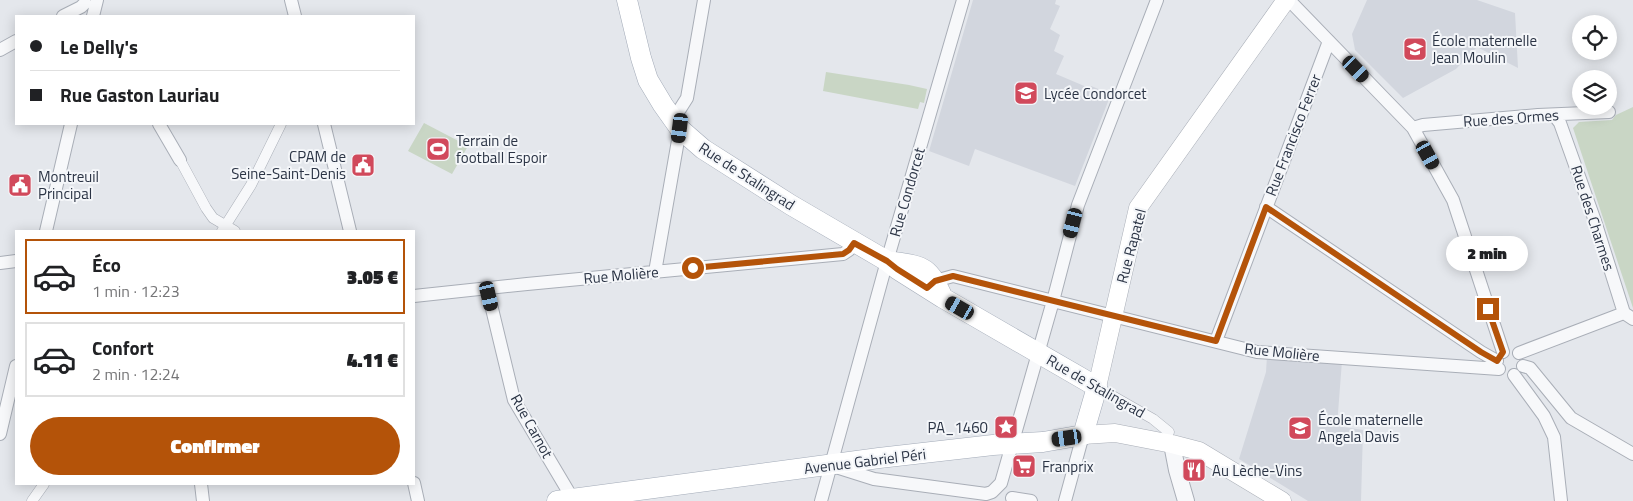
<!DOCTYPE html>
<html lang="fr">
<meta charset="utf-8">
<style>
:root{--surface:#fff;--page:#f2f2f2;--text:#202124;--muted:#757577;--line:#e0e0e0;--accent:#b45309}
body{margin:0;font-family:"Titillium Web",sans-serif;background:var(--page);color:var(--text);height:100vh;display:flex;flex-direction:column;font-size:19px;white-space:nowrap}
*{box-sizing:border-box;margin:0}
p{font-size:16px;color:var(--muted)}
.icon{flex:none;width:28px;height:28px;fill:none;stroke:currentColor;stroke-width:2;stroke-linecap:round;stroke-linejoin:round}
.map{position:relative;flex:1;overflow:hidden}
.panel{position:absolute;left:15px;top:230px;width:400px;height:255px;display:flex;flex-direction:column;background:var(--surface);border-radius:0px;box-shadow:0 2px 12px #0003}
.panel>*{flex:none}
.banner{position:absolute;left:15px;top:15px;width:400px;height:110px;border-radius:0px;box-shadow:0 2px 12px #0003;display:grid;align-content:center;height:110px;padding:0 15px;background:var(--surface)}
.tools{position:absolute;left:1572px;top:15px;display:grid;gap:10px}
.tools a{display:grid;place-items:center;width:45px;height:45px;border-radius:50%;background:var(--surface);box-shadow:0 2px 12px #0003;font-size:25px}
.end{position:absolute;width:22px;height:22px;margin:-11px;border:6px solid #b45309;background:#fff;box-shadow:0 0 0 2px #fff}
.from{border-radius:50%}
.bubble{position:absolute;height:35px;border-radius:18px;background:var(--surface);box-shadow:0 2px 12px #0003;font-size:16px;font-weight:800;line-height:35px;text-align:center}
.car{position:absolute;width:15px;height:30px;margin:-15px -8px;border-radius:6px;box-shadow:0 0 4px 1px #0007;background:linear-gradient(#222 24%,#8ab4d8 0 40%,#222 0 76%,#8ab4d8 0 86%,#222 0)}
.banner b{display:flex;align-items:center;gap:18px;height:48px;font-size:19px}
.banner b+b{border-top:1px solid var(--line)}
.banner i{width:12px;height:12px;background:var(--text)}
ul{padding:9px 0 0;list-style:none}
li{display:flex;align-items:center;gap:15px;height:75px;margin:0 10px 8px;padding:0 5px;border:2px solid var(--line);border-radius:0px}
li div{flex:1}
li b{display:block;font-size:19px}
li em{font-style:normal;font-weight:800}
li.on{border-color:var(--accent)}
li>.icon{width:45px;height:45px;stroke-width:1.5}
.cta{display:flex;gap:10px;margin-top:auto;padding:10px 15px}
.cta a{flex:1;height:58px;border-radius:30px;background:var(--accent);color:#fff;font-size:20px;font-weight:800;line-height:58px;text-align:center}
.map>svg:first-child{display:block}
.built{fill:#d2d6de}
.green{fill:#c9d6c5}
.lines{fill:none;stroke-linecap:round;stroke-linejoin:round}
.pedestrian-casing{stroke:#a9aeb7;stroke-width:11}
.minor-casing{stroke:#a9aeb7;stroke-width:14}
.tertiary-casing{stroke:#a9aeb7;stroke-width:18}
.secondary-casing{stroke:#a9aeb7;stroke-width:19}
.primary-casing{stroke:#a3abb8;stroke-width:21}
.pedestrian{stroke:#f7f8fa;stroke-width:10}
.minor{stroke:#f7f8fa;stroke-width:12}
.tertiary{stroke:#f7f8fa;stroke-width:16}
.secondary{stroke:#fff;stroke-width:18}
.primary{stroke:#fff;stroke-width:20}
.route{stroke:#b45309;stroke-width:6}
.labels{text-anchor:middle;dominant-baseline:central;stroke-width:4;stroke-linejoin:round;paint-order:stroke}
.poi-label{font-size:15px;fill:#2b3445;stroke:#f4f6f9;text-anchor:start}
.street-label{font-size:15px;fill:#2b3445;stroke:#f4f6f9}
</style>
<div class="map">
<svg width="1633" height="501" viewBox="0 0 1633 501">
<rect width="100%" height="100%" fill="#e4e7ec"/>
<path class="built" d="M 973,0 L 1056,0 L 1055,4 L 1060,6 L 1050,29 L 1060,35 L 1054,51 L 1064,56 L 1056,74 L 1089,88 L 1091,86 L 1111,94 L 1075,186 L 975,149 L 969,166 L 929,151 Z
M 1367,0 L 1477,0 L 1515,13 L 1518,68 L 1477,47 L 1456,69 L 1403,98 L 1355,50 L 1352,34 Z
M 1267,356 L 1342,361 L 1337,426 L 1363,430 L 1361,501 L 1308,501 L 1239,459 L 1266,372 Z"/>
<path class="green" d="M 826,72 L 909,85 L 927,89 L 924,103 L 920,102 L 918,109 L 823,91 Z
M 1633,107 L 1633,308 L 1573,128 L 1579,122 L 1612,120 L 1616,115 Z
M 424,123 L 468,146 L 452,174 L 408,151 Z"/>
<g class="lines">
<g class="pedestrian-casing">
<path id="pedestrian" d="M 180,160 L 206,208 L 213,218 L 235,231
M 222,231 L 251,185 L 281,124
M 1097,387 L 1153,419 L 1169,432
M 32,501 L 44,484"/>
</g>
<g class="minor-casing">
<path id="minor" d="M 291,0 L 295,16
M 1289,0 L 1413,128 L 1453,200 L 1503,352
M 63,16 L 81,7 L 85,3
M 93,16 L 97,0
M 0,50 L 16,41
M 1554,115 L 1560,123 L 1595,221 L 1624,313 L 1633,319
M 672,119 L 680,109 L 687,98 L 704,0
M 159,124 L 180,160
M 324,124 L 350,231
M 1413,128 L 1423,125 L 1538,115 L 1609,112
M 1266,207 L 1481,352 L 1497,361
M 46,231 L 71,124
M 0,263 L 16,261
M 655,272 L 680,129
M 931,285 L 935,281 L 953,276 L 1257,352 L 1499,369
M 487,288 L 514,400 L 574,501
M 414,296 L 527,284 L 843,254 L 849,250 L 854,243
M 1216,341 L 1329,41
M 1519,353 L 1624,313
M 1523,366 L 1530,368 L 1571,418 L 1633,454
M 1514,375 L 1544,416 L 1554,437 L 1561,501
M 0,434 L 16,366
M 836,467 L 874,479 L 986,494 L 992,492 L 1001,483 L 1053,301 L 1078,205 L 1157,0
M 414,483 L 418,501
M 201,484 L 203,501
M 1012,498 L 1031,501
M 821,501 L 887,261 L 963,0
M 1065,501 L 1083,435"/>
</g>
<g class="tertiary-casing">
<path id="tertiary" d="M 1172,444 L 1177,470 L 1186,501"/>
</g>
<g class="secondary-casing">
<path id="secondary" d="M 1097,387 L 1138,208 L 1286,0
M 1083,435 L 1115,433 L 1172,444 L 1199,451 L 1282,501"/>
</g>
<g class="primary-casing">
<path id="primary" d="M 893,262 C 926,266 929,268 943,298
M 557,501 L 879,458 L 993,445 L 1043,442 L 1083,435 L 1097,387 L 943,298 L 897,269 L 887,261 L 791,205 L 703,149 L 680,129 L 663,105 L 648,80 L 641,58 L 627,0"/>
</g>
<use href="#pedestrian" class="pedestrian"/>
<use href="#minor" class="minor"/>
<use href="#tertiary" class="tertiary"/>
<use href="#secondary" class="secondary"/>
<use href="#primary" class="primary"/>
</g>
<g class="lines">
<path class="route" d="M 693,268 L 843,254 L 849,250 L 854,243 L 887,261 L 897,269 L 927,288 L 935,281 L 953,276 L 1216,341 L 1266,207 L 1481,352 L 1497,361 L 1503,352 L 1488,309"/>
</g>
<defs>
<g id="school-square" transform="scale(1.25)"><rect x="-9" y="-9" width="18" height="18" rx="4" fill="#d1495b" stroke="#f4f6f9"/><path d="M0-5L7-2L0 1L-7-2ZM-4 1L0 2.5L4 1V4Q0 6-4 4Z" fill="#fff"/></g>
<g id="stadium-square" transform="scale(1.25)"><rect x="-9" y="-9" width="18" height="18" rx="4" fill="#d1495b" stroke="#f4f6f9"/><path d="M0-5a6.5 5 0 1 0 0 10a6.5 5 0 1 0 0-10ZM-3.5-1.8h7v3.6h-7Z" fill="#fff"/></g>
<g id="civic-square" transform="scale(1.25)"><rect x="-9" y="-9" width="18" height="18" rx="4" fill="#d1495b" stroke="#f4f6f9"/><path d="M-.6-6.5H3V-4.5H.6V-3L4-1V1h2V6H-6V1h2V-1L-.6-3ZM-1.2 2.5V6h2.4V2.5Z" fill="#fff"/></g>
<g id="sight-square" transform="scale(1.25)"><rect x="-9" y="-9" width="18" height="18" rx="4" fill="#d1495b" stroke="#f4f6f9"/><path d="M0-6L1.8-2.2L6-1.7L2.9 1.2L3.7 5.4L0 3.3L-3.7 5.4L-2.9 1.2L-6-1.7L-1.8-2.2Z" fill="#fff"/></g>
<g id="supermarket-square" transform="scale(1.25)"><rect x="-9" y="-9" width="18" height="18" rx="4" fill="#d1495b" stroke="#f4f6f9"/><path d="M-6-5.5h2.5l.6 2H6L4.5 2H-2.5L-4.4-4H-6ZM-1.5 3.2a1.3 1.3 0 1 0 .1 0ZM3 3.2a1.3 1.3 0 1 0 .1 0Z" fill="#fff"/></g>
<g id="restaurant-square" transform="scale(1.25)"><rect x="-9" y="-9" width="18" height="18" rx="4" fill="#d1495b" stroke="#f4f6f9"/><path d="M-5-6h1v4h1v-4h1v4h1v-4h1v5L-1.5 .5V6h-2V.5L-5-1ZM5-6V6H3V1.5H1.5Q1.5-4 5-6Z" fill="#fff"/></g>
</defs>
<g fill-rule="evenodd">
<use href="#school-square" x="1415" y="49"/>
<use href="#school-square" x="1026" y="93"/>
<use href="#stadium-square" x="438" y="149"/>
<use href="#civic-square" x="363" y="165"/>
<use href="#civic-square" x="20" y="185"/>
<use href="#sight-square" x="1006" y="427"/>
<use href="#school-square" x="1300" y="428"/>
<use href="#supermarket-square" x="1024" y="466"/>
<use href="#restaurant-square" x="1194" y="470"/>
</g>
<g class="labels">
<g class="poi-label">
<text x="1432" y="40">École maternelle<tspan x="1432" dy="17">Jean Moulin</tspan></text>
<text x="1044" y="93">Lycée Condorcet</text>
<text x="456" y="140">Terrain de<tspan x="456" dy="17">football Espoir</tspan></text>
<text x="346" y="156" text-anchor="end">CPAM de<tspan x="346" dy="17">Seine-Saint-Denis</tspan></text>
<text x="38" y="176">Montreuil<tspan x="38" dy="17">Principal</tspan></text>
<text x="1318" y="419">École maternelle<tspan x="1318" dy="17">Angela Davis</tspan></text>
<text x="988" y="427" text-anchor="end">PA_1460</text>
<text x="1042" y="466">Franprix</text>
<text x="1212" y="470">Au Lèche-Vins</text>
</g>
<g class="street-label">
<text transform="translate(1511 118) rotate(-4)">Rue des Ormes</text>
<text transform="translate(1293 135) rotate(-69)">Rue Francisco Ferrer</text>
<text transform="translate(747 176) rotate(33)">Rue de Stalingrad</text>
<text transform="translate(907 192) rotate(-74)">Rue Condorcet</text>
<text transform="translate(1593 218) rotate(72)">Rue des Charmes</text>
<text transform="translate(1131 246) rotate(-75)">Rue Rapatel</text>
<text transform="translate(621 275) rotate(-5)">Rue Molière</text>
<text transform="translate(1282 352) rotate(6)">Rue Molière</text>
<text transform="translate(1096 386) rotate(30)">Rue de Stalingrad</text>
<text transform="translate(532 426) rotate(61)">Rue Carnot</text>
<text transform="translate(865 461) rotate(-7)">Avenue Gabriel Péri</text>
</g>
</g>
</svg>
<div class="tools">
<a><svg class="icon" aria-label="locate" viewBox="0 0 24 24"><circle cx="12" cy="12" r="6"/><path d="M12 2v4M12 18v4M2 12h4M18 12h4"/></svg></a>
<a><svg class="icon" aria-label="layers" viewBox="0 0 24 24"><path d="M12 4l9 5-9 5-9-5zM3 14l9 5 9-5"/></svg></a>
</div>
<i class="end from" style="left:693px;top:268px"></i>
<i class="end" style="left:1488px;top:309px"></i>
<div class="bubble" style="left:1446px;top:236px;width:82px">2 min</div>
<i class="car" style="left:1356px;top:69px;rotate:136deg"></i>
<i class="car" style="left:680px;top:128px;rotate:187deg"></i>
<i class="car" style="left:1428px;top:155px;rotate:151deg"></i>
<i class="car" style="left:1073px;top:223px;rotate:194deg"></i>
<i class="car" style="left:489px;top:296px;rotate:167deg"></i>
<i class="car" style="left:960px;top:308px;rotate:300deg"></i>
<i class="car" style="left:1067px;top:438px;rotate:262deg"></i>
<div class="banner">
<b><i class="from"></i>Le Delly's</b>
<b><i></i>Rue Gaston Lauriau</b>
</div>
<section class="panel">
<ul>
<li class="on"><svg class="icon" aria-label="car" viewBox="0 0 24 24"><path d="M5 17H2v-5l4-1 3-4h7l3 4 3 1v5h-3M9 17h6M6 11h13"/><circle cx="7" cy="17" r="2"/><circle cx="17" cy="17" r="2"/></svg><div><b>Éco</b><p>1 min · 12:23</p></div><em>3.05 €</em></li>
<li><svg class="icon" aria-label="car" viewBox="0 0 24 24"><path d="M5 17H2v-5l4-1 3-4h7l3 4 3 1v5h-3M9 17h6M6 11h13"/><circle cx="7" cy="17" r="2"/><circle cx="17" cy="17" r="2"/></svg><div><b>Confort</b><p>2 min · 12:24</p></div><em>4.11 €</em></li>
</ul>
<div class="cta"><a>Confirmer</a></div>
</section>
</div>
